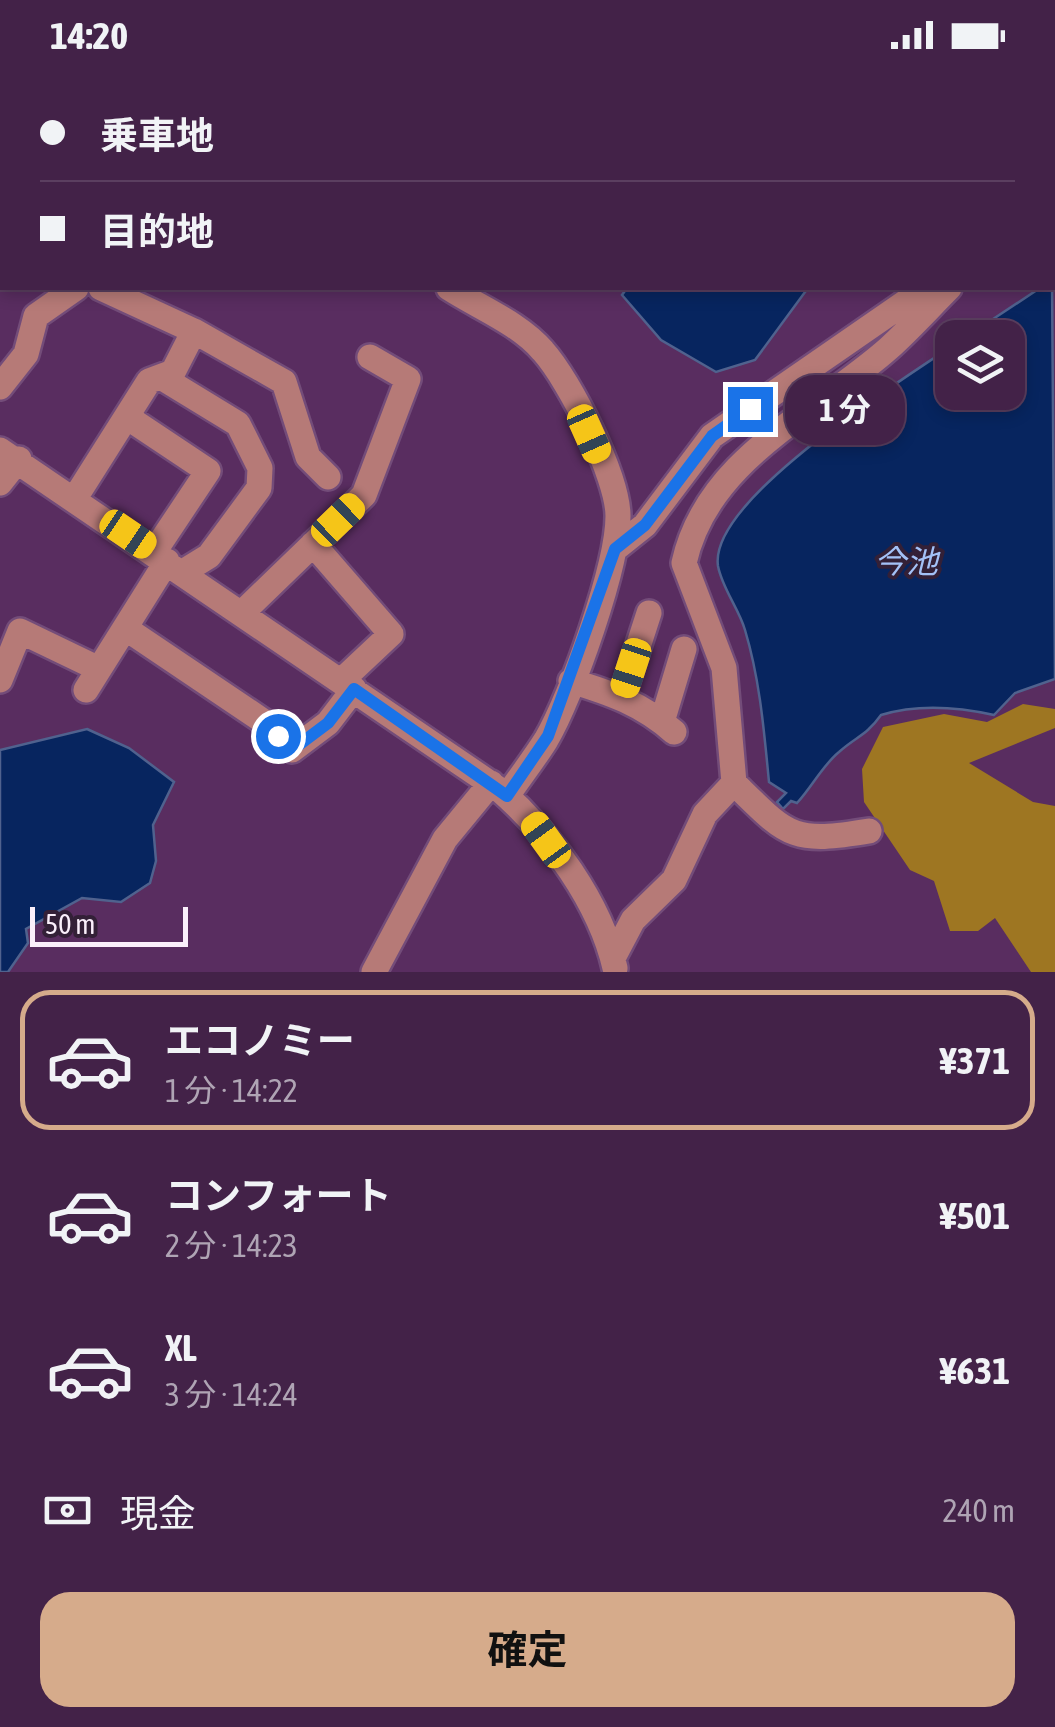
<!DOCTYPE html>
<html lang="ja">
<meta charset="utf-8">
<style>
:root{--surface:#432248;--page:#4a2a4f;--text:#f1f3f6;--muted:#afa4b4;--line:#5b3f60;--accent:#d6ab8b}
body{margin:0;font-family:"Asap Condensed","Noto Sans JP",sans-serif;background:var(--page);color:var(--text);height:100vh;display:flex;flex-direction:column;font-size:38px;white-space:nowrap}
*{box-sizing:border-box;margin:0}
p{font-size:32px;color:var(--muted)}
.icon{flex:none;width:55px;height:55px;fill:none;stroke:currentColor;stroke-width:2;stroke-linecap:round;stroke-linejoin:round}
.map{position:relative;height:902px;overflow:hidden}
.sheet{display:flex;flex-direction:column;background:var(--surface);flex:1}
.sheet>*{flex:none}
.banner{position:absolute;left:0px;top:0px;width:1055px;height:220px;box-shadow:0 5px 15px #0003,0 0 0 2px var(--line);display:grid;align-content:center;height:220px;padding:0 40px;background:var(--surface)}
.buttons{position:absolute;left:935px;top:250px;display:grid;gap:20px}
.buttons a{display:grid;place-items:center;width:90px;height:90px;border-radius:20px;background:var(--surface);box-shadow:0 5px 15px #0003,0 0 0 2px var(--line);font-size:50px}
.scale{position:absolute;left:30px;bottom:25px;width:158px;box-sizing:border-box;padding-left:10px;border:5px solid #faeffb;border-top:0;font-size:28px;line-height:35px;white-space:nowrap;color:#faeffb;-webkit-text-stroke:8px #332037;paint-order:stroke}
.end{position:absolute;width:45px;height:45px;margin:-22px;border:12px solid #1a73e8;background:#fff;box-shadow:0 0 0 5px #fff}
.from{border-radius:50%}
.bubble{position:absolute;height:70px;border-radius:30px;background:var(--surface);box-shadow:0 5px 15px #0003,0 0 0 2px var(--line);font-size:32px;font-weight:700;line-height:70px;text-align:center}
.car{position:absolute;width:30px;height:60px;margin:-30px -15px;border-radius:12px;box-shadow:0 0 8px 2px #0007;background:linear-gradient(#f5c518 24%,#345 0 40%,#f5c518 0 76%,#345 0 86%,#f5c518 0)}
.banner b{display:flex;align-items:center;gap:35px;height:95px;font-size:38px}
.banner b+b{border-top:2px solid var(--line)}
.banner i{width:25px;height:25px;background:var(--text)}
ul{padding:18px 0 0;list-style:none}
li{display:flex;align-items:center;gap:30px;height:140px;margin:0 20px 15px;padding:0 20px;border:5px solid transparent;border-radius:30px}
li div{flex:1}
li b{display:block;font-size:38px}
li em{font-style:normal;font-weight:700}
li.current{border-color:var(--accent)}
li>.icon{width:90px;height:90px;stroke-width:1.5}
.pay{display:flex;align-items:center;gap:25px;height:110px;padding:0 40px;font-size:38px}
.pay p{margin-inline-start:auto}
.cta{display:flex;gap:20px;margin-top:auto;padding:20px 40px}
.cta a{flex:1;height:115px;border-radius:30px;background:var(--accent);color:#111;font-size:40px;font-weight:700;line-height:115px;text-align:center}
.status{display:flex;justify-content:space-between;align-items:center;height:70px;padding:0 50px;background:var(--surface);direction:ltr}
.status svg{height:28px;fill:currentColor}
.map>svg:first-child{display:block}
.forest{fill:#9e7622}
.water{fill:#07255f;stroke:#50628e;stroke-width:2.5}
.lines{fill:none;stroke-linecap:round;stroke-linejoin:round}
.minor-casing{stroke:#734c79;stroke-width:30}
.major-casing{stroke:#734c79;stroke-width:30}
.minor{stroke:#b67a77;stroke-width:25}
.major{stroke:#f9c7c4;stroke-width:25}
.route{stroke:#1a73e8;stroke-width:12}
.labels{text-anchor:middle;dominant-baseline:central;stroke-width:8;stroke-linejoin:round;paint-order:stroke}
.water-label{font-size:32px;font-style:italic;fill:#a3c1f7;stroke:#332037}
</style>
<div class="status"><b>14:20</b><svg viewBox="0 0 49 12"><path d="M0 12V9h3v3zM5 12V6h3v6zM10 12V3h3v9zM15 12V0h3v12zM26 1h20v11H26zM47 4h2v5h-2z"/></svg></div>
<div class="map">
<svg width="1055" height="902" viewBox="0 0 1055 902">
<rect width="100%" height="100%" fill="#592d60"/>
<path class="forest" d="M 1023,634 L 1055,639 L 1055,658 L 969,693 L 1033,732 L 1055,736 L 1055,902 L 1031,902 L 995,848 L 978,861 L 950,861 L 934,811 L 910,800 L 864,732 L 862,699 L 883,657 L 944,644 L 987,652 Z"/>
<path class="water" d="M 1052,209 L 1055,609 L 1015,623 L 994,645 C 958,637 917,634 881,645 C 866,666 857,666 839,682 C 822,696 812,717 797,733 L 791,731 L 783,739 L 777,732 L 786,723 L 769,712 C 764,661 760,610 745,560 C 739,539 722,518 718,496 C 708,430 901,311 952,276 L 952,322 L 1008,322 L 1008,268 L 966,267 L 1040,218 L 1052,218 Z
M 627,218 L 808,218 L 755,290 L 716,302 L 661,270 L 622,225 Z
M 87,659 L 129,678 L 174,712 L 153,755 L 156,791 L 150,813 L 121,832 L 82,828 L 26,859 L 28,873 L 8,902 L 0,902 L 0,680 Z"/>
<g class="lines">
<g class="minor-casing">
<path id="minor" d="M 40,0 L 46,2
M 567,0 L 569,2
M 999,0 L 1011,2
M 1052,11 L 1055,12
M 1052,114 L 1055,112
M 1052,161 L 1055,163
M 101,218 L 194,261 L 284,312 L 308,387 L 328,407
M 449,218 C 480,238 519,253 543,281 C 570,311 618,407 618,446 C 618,495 572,626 546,670 C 534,689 520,707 507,726
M 161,307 L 238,354 L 260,398 L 259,418 L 209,486 L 183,502
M 0,317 L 26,284 L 36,246 L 76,218
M 127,347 L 208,401 L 154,482
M 0,380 L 500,720 C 550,764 600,832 615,898
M 0,413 L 19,389
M 75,428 L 149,311 L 173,302 L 194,261
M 313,474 L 391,564 L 341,611
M 615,479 L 645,455 L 712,366 L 926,218
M 242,543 L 364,425 L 408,309 L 370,287
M 125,558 L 263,651 L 292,680 L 328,653 L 354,619
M 0,610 L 20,561 L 99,599
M 571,611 C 611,623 642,634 674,662
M 86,620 L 167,491
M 622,626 L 649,543
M 662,652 L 684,579
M 734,713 C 788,766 791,774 869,761
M 613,888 L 633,850 L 674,810 L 705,744 L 734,713 L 724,598 L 684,493 C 707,388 816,343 889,278 C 910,259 929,238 949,218
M 374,902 L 445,769 L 491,713"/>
</g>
<g class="major-casing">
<path id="major" d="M 367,2 L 372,0
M 0,105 L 2,104"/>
</g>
<use href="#minor" class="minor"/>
<use href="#major" class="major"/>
</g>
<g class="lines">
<path class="route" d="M 278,666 L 292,680 L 328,653 L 354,619 L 507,726 L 548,666 L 615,479 L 645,455 L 712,366 L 750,339"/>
</g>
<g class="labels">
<g class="water-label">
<text x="906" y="491">今池</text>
</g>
</g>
</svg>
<div class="buttons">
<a><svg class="icon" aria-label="layers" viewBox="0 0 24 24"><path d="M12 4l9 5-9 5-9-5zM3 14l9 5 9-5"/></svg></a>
</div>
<div class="scale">50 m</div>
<i class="end from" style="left:278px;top:666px"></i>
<i class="end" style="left:750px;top:339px"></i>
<div class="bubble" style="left:785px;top:305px;width:120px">1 分</div>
<i class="car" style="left:589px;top:364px;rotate:156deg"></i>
<i class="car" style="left:338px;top:450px;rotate:46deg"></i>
<i class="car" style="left:128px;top:464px;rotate:124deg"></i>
<i class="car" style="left:631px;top:598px;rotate:198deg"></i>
<i class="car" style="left:546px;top:770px;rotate:324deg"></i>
<div class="banner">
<b><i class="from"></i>乗車地</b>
<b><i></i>目的地</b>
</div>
</div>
<section class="sheet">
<ul>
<li class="current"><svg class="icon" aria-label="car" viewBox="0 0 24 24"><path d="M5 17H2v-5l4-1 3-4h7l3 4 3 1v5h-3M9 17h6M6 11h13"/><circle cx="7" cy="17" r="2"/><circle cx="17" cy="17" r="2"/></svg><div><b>エコノミー</b><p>1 分 · 14:22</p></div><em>¥371</em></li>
<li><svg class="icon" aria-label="car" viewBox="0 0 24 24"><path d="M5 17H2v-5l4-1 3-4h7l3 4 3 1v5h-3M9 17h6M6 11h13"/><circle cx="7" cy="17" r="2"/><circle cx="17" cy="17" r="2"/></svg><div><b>コンフォート</b><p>2 分 · 14:23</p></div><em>¥501</em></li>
<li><svg class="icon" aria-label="car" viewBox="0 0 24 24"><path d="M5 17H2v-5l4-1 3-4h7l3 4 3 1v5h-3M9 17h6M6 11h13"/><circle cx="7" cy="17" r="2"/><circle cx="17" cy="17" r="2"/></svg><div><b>XL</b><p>3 分 · 14:24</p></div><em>¥631</em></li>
</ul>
<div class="pay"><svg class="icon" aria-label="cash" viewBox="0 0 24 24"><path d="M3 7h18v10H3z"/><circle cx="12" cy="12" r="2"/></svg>現金<p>240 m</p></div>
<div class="cta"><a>確定</a></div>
</section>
